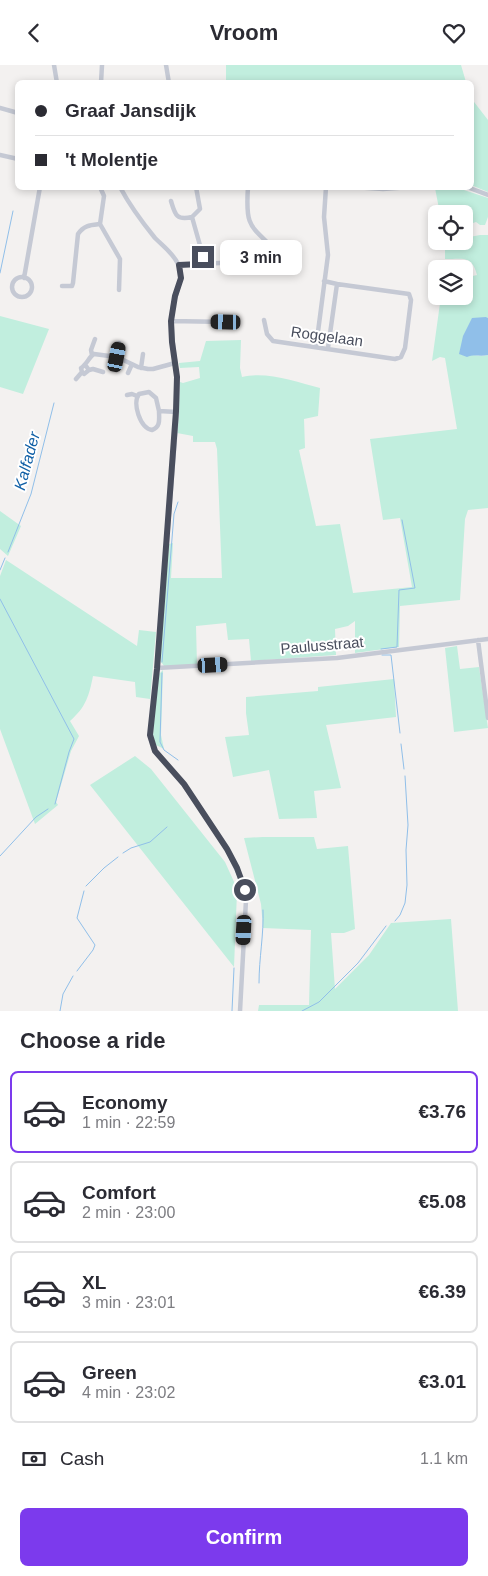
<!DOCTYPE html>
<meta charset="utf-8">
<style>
:root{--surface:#fff;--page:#f2f2f3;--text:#2b2b33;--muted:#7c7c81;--line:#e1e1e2;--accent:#7c3aed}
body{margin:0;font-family:Helvetica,sans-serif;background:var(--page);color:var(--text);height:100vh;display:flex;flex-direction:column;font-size:19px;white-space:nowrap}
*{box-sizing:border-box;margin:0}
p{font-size:16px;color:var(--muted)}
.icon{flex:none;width:28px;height:28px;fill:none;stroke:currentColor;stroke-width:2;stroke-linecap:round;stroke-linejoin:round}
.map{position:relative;height:946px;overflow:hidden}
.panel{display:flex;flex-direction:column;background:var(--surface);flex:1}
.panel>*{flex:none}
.banner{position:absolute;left:15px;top:15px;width:459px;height:110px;border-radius:8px;box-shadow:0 2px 8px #0003;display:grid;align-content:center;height:110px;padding:0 20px;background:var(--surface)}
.buttons{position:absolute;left:428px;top:140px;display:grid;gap:10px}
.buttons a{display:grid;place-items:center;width:45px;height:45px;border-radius:8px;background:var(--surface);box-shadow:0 2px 8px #0003;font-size:25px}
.end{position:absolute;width:22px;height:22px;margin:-11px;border:6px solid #494e5d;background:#fff;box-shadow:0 0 0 2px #fff}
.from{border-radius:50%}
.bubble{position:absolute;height:35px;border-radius:8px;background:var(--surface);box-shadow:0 2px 8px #0003;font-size:16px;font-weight:600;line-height:35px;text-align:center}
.car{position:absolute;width:15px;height:30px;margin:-15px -8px;border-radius:6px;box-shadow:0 0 4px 1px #0007;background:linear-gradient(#222 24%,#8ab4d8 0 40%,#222 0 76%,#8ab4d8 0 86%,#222 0)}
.banner b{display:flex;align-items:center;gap:18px;height:48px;font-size:19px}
.banner b+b{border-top:1px solid var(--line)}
.banner i{width:12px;height:12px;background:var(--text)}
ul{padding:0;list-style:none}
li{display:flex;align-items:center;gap:15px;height:82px;margin:0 10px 8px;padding:0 10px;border:2px solid var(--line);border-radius:8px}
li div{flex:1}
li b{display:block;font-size:19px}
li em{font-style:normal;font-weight:600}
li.selected{border-color:var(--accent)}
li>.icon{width:45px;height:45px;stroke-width:1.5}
h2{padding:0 20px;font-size:22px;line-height:60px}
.pay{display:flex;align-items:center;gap:12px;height:55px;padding:0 20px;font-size:19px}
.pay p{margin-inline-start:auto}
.cta{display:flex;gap:10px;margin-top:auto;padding:10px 20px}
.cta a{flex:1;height:58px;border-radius:8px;background:var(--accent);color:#fff;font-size:20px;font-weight:600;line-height:58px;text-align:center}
header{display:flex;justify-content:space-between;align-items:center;height:65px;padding:0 20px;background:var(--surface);font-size:22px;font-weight:600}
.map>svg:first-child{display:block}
.green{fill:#c1eede}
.water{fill:#90bfe9}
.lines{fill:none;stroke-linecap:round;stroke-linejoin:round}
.stream{stroke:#90bfe9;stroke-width:1}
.street{stroke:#c5c9d4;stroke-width:4.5}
.route{stroke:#494e5d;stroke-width:6}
.labels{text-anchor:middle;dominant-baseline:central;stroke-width:4;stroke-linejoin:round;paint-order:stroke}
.street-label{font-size:15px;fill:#494e5d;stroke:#fff}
.water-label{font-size:16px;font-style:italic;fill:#1261a7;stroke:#fff}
</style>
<header><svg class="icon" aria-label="back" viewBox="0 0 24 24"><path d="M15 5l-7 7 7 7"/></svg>Vroom<svg class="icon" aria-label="heart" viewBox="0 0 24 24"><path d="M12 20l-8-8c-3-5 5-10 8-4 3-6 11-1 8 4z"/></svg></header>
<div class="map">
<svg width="488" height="946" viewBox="0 0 488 946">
<rect width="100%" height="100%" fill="#f3f1f0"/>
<path class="green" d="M 226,0 L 461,0 L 466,17 L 226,17 Z
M 471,33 L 488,55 L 488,127 L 471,120 Z
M 435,123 L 461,124 L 488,133 L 488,152 L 485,160 L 480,160 L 476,157 L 464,161 L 464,149 L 440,149 Z
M 480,170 L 488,170 L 488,253 L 486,252 L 472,290 L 482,291 L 488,290 L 488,443 L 468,445 L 465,454 L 460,535 L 400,541 L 399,582 L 355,588 L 355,556 L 348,561 L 335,564 L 336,590 L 251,596 L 249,574 L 228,575 L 226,558 L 196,561 L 197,600 L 165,602 L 161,597 L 159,588 L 169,479 L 173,478 L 171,513 L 222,513 L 217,384 L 215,377 L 193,377 L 193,371 L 177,368 L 180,317 L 183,318 L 200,313 L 199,302 L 180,303 L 179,298 L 200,296 L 206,276 L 241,275 L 240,303 L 242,312 C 267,306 296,317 320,323 L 318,351 L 304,354 L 305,383 L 299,385 L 316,461 L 340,459 L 353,528 L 412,522 L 400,453 L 383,455 L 370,374 L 457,364 L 445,293 L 440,292 L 432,296 L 441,231 L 464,231 L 464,213 L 477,210 C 472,190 463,194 445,194 L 445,176 L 464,176 L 464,173 Z
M 0,251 L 49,264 L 23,329 L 0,322 Z
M 0,446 L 21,461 L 8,491 L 0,484 Z
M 6,495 L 137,581 L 139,565 L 156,567 L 150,634 L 136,632 L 135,617 L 93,611 C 89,631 86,642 70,656 L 79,671 L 71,686 L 56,737 L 58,740 L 35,759 L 0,664 L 0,511 Z
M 457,581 L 460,604 L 479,602 L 488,663 L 454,667 L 445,583 Z
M 163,605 L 161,670 L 164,684 L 156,680 L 153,670 L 158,610 Z
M 394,614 L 396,652 L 326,660 L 341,723 L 314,726 L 317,753 L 279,754 L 269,705 L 233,712 L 225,672 L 249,670 L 246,648 L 246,632 L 318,626 L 318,622 Z
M 135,691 L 151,704 L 225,797 L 235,819 L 237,827 L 234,902 L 90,720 Z
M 263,772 L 314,772 L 317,784 L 348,781 L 355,864 L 344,868 L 331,868 L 335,924 L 369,890 L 391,858 L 451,854 L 458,946 L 258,946 L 259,940 L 309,940 L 311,865 L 263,863 L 261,839 L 244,773 Z"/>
<path class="water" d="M 486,252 L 488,253 L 488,290 C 480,292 474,289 467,292 L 459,289 L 463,271 L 472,253 Z"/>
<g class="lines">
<path class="stream" d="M 0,208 L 13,146
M 8,487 L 31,429 L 54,338
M 0,505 L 5,493
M 0,534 L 74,674 L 69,687 L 55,739
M 381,584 L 397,582 L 399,525 L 415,523 L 402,455
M 382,590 L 391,590 L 400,668
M 162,597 L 174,449 L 178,437
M 162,608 L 160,677 L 164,685 L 178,695
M 401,679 L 404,704
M 123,788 L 131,783 L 150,777 L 167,762
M 0,791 L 36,752 L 48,744
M 86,821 L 104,803 L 118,792
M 395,856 L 400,850 L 405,838 L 407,820 L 406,785 L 408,760 L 405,711
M 77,906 L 93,885 L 95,880 L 77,853 L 84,826
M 259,918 C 259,893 264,869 263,845
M 60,946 L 63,929 L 73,911
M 232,946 L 234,903
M 302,946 L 319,937 L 358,898 L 386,861"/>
<path class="street" d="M 54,0 L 57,18
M 166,0 L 169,18
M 101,18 L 102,0
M 0,43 L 18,48
M 0,90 L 18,94
M 100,122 L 104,131 L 100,159 L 120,194 L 119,225
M 120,122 C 130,141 142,157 155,173 C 163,181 173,188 178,199 C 186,214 173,231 172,247 C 170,269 175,290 177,312 C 178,323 177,335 177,347 L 157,603 L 150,670 L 155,686 L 183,719 L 198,740 L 227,784 L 242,816 L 246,835 L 240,946
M 248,122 C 245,164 251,160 277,187 L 277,195 L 273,198 L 268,198 L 264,194 L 266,177
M 353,122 L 383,124 L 410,122
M 467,122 L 488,130
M 171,136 C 175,149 176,156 192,152 L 203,191 L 200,199 L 179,200
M 192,152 L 200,144 L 196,122
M 200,199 L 220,198
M12 222a10 10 0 1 1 20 0a10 10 0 1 1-20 0Z
M 24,213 L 40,122
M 324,216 L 337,219 L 328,283
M 62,221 L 72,221 L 73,218 L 78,169 C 84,160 91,160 100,159
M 264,255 L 267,269 L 273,276 L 395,294 L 401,292 L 405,283 L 411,235 L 409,229 L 337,219
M 171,256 L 227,257
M 316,282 L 328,190 L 324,152 L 326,122
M 92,290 L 91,285 L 95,274
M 117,292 L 119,278
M 86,301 L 89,305 L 84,309 L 82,307 L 81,303 C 87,299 89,292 94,289 L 117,292 L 138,302 L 148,304 L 153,304 L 175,298
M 141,303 L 143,289
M 89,305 L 93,304 L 103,307
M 128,308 L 132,299
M 76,314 L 82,307
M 127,330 L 132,329 L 137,331
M 159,346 C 159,354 161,362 152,365 C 140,363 132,338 139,329 L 149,327 L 156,333 L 159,346 L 177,347
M 478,575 L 488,653
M 157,603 L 337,593 L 488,574"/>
</g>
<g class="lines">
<path class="route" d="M 203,192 L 200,199 L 179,200 L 181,213 L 175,231 L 171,256 L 172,277 L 177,312 L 176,346 L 157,604 L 150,670 L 155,686 L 184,719 L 227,784 L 237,803 L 245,825"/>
</g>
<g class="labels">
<g class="street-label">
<text transform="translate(327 271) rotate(8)">Roggelaan</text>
<text transform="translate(322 580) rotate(-5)">Paulusstraat</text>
</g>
<g class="water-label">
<text transform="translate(27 396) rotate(-75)">Kalfader</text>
</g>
</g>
</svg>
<div class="buttons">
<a><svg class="icon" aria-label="locate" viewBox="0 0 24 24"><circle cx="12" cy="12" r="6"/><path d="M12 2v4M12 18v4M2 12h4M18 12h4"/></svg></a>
<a><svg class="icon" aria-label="layers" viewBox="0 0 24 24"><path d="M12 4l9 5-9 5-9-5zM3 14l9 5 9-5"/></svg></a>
</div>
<i class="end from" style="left:245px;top:825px"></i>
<i class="end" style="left:203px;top:192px"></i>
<div class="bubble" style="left:220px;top:175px;width:82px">3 min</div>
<i class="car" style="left:226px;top:257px;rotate:271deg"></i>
<i class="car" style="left:117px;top:292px;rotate:11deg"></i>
<i class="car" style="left:213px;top:600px;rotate:87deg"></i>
<i class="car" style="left:244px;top:865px;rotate:183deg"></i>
<div class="banner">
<b><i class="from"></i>Graaf Jansdijk</b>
<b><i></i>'t Molentje</b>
</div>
</div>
<section class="panel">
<h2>Choose a ride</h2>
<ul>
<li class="selected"><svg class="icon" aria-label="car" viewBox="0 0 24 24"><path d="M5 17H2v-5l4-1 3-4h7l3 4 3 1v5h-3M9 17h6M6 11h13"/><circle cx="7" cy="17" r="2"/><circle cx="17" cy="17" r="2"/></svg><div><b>Economy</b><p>1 min · 22:59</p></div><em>€3.76</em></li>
<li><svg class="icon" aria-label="car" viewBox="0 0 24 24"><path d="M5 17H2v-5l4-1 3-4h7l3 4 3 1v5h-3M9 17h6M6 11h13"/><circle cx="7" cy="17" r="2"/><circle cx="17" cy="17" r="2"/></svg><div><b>Comfort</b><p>2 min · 23:00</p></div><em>€5.08</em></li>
<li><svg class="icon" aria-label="car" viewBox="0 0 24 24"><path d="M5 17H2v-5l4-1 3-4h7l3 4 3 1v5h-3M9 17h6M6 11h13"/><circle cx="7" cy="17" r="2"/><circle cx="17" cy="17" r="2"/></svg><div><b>XL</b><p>3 min · 23:01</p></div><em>€6.39</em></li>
<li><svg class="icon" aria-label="car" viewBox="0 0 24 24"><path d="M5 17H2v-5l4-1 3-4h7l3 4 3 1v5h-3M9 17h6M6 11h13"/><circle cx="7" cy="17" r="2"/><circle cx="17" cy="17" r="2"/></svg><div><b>Green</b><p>4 min · 23:02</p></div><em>€3.01</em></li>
</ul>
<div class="pay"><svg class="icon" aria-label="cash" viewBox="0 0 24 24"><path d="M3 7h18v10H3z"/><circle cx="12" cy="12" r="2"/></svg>Cash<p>1.1 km</p></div>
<div class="cta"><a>Confirm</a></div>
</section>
